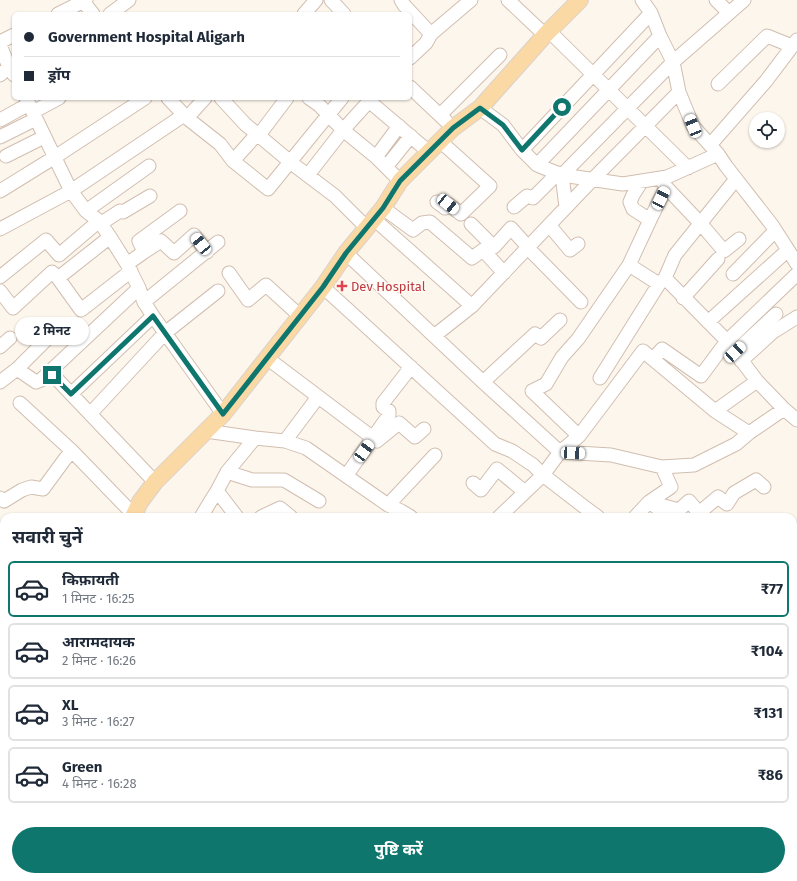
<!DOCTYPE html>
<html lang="hi">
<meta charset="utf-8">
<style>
:root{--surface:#fff;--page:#f2f2f3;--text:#1f2937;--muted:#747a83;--line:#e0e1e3;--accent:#0f766e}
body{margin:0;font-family:"Fira Sans","Noto Sans Devanagari",sans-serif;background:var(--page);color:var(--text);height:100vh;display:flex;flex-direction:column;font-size:15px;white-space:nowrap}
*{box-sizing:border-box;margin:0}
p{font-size:13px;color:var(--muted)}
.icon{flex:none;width:22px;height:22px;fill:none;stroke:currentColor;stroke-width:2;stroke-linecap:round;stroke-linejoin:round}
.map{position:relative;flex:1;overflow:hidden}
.side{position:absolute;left:0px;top:513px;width:797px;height:368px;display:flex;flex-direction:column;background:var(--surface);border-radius:12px 12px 0 0;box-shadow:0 1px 3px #0004}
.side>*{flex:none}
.hud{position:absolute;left:12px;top:12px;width:400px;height:88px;border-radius:6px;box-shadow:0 1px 3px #0004;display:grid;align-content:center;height:88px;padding:0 12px;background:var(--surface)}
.tools{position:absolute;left:749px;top:112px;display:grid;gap:8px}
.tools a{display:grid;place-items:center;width:36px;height:36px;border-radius:50%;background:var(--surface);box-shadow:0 1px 3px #0004;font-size:20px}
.end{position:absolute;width:18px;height:18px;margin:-9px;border:5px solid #0f766e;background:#fff;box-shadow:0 0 0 2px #fff}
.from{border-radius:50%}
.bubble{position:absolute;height:28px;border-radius:14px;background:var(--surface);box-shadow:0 1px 3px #0004;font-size:13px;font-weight:700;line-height:28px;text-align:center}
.car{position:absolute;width:12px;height:24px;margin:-12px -6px;border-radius:5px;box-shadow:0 0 3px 1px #0007;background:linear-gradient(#fff 24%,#345 0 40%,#fff 0 76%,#345 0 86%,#fff 0)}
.hud b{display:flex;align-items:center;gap:14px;height:38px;font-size:15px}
.hud b+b{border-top:1px solid var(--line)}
.hud i{width:10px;height:10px;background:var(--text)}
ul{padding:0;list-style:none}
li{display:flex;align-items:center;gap:12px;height:56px;margin:0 8px 6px;padding:0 4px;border:2px solid var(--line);border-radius:6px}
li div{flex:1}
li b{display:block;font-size:15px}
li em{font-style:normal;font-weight:700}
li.active{border-color:var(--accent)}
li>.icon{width:36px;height:36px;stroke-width:1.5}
h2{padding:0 12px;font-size:18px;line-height:48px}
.primary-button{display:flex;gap:8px;margin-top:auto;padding:8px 12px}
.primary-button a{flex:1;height:46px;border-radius:24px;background:var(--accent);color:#fff;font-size:16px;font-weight:700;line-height:46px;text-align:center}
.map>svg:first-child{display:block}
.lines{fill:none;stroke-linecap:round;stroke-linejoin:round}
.minor-casing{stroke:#d1beb0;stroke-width:15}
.major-casing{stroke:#dad1cd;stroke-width:18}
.minor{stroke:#fff;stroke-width:13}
.major{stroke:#fbd9a5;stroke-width:16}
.route{stroke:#0f766e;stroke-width:5}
.health-dot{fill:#e0444e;stroke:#fffaf3;stroke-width:1.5}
.labels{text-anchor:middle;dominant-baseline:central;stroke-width:3;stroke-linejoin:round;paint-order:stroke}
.health-label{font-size:13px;fill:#be3a42;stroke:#fffaf3;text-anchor:start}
</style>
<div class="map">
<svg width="797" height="881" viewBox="0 0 797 881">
<rect width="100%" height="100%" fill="#fdf6ec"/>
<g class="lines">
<g class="minor-casing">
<path id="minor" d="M 82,0 L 93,14
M 331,0 L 344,14
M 401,0 L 404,5 L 431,34 L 471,0
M 508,0 L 545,35
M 642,0 L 651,13 L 660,36 L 673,62 L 679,92 L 693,126 L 718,154 L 726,166 L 772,225 L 797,264
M 716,0 L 729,13
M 58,14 L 86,0
M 110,14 L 129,0
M 304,14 L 316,0
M 549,31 L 688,168
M 0,42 L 14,35
M 0,45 L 9,67 L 14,75
M 410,58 L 426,43 L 431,34
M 0,75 L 9,67
M 718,84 L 767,36 L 792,46
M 410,87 L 446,121
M 26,98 L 71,191 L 86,211 L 99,221 L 110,237 L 127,264 L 139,288 L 144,302 L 153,316 L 223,414
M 168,98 L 187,118 L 220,144 L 233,161 L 268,189 L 342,98
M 221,98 L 245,124 L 257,134 L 294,165 L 335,196 L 367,228
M 309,98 L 319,105 L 343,130 L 376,157 L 400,181
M 369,101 L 429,152
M 480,108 L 503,125 L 522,150 L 537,165 L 562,175 L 623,184 L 667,177 L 718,154
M 33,112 L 59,98
M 440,115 L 500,55
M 187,118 L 205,98
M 0,120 L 29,104
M 259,135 L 287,98
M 0,137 L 36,119
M 710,145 L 766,81 L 797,40
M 522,150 L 651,13
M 6,156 L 44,137
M 376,157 L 399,126
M 233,161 L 257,134
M 537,165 L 660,36
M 386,167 L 411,136
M 308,175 L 343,130 L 372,98
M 642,181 L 633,195 L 630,202 L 633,209 L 650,220
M 662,181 L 666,187 L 701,224 L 724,251 L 739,239
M 0,191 L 55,157 L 145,98
M 437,202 L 445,208 L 448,204 L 461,214 L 490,186 L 440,141
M 514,207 L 527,196 L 533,198 L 558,173
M 566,207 L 562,175 L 673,62 L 744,0
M 383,208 L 413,230 L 422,223 L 430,222 L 472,258 L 483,250 L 504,273
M 86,211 L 149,166
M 374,219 L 472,306 L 593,179 L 679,92
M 100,224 L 120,211 L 123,212 L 150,196
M 471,224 L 494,247 L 511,228 L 528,247
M 549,225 L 570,250 L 578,244
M 0,229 L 71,191 L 184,115
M 528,248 L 581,302
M 144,252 L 161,241 L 174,253 L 194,235 L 207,252
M 346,253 L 483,382 L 560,452 L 611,455 L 662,467 L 694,465 L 736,444 L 749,433 L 784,409
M 127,264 L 144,252 L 139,241 L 180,211
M 629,265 L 659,284
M 229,273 L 248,300 L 266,285 L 300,316
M 733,274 L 775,231
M 0,277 L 46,240 L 59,255 L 99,221
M 58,278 L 81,310 L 131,271
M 665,278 L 727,341 L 757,381 L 784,409 L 797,420
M 323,287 L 495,444 L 512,451 L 533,465 L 543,475 L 583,506 L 598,517
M 0,291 L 13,308 L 52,272 L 58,278 L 110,237
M 683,298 L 718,259
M 144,302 L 218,242
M 708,322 L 788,250
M 434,336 L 472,306
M 0,347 L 10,338
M 735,352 L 776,314
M 267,358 L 373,438 L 377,441 L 399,423 L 415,437 L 424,429
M 653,359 L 662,349 L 701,376 L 727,341 L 797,274
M 741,361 L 773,332 L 797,317
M 17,369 L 50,336
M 43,378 L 139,288
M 600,378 L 652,295 L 659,284 L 665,278 L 675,255 L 736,179
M 0,382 L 17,369 L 36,382 L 53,375 L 155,482
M 483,382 L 535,334 L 541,338 L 560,320
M 71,394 L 153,316
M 20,403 L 72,451
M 715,411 L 749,433
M 90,414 L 165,333 L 218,291
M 206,431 L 255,438 L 285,441 L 306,448 L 388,505 L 401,511 L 411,517
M 579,436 L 532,391 L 546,384 L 562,357 L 578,339 L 629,265 L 650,220 L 666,187
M 285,441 L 318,397
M 662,467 L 671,487 L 649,502 L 670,517
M 227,472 L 252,480 L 284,480 L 319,501
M 346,476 L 389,415 L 389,411 L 383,407 L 383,403 L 411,367
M 473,483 L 481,490 L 497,469 L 525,492
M 217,491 L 237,517
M 0,498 L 4,501 L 22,490 L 31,487 L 43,489 L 65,459 L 72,451 L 134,515
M 388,505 L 435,455
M 201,517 L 210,502 L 217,491 L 227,472 L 255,438
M 261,517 L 280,508 L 291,517
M 499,517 L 543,475 L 560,452 L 579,436 L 643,351 L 715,411 L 757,381
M 635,517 L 649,502 L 679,510 L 689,501 L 699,513 L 718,497 L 727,504 L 734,493 L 756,480 L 764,487
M 793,550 L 797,553
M 0,601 L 4,598
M 0,625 L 4,629
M 793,640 L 797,637
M 793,703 L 797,706
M 0,723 L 4,719
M 0,785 L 4,788
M 142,877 L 146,881
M 407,877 L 411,881
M 482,877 L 486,881
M 711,877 L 722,881
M 67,881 L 71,877
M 121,881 L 125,877
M 156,881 L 159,877
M 200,881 L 203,877
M 456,881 L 458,877
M 577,881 L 581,877
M 792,881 L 797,876"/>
</g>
<g class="major-casing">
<path id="major" d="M 133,517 L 140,502 L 155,482 L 223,414 L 323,287 L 346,253 L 383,208 L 400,181 L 453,128 L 480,108 L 545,35 L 580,0
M 213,877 L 216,881"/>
</g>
<use href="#minor" class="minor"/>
<use href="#major" class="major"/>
</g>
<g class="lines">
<path class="route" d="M 52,375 L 71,394 L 153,316 L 223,414 L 323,287 L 346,253 L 383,208 L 400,181 L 453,128 L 480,108 L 503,125 L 522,150 L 562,107"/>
</g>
<path class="health-dot" d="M340 280h4v4h4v4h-4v4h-4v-4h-4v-4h4z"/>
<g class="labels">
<g class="health-label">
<text x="351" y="286">Dev Hospital</text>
</g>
</g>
</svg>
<div class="tools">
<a><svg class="icon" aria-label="locate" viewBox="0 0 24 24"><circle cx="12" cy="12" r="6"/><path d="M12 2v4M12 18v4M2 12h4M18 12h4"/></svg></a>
</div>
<i class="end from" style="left:562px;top:107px"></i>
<i class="end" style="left:52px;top:375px"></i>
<div class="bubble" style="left:15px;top:317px;width:74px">2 मिनट</div>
<i class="car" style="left:693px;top:126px;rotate:338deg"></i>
<i class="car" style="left:661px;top:198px;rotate:26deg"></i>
<i class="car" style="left:448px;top:204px;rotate:129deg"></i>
<i class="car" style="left:201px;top:244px;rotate:321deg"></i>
<i class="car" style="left:735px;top:352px;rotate:47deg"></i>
<i class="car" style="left:364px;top:451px;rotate:36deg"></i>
<i class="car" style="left:573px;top:453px;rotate:93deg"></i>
<div class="hud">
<b><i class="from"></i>Government Hospital Aligarh</b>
<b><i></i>ड्रॉप</b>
</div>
<section class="side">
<h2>सवारी चुनें</h2>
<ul>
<li class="active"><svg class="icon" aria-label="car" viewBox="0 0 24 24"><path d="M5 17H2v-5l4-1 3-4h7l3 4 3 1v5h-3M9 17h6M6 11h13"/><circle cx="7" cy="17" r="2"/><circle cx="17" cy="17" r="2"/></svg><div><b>किफ़ायती</b><p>1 मिनट · 16:25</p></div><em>₹77</em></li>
<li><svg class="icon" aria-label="car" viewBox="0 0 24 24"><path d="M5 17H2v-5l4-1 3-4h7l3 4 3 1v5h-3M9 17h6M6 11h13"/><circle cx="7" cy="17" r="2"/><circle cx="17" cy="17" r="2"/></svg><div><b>आरामदायक</b><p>2 मिनट · 16:26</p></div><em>₹104</em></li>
<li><svg class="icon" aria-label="car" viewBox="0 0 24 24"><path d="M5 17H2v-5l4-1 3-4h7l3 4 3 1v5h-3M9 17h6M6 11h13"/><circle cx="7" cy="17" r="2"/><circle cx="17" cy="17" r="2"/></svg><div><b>XL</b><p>3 मिनट · 16:27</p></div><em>₹131</em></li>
<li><svg class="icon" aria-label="car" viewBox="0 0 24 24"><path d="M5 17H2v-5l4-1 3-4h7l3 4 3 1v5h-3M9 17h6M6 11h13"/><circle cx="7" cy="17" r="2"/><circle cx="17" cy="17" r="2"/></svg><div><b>Green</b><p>4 मिनट · 16:28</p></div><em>₹86</em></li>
</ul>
<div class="primary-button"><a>पुष्टि करें</a></div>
</section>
</div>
